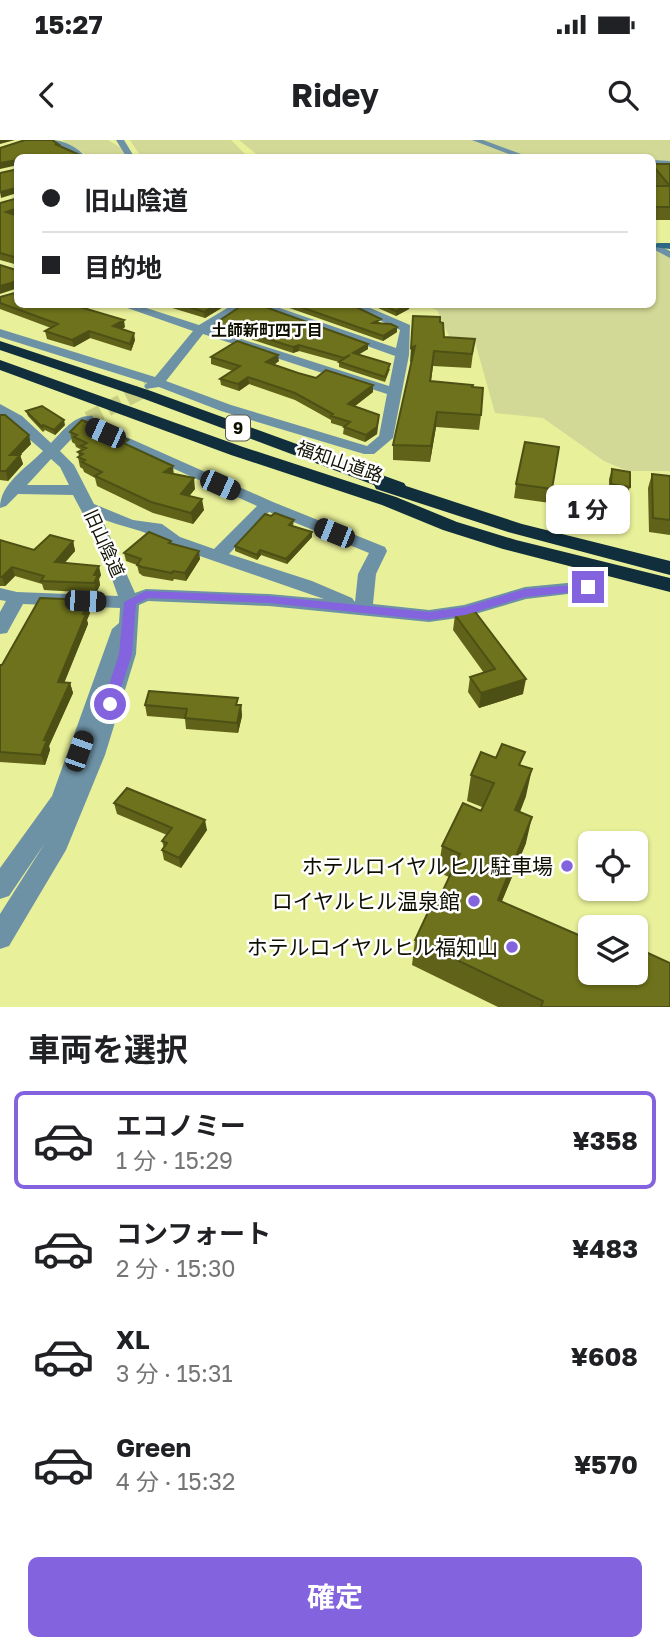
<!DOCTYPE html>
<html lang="ja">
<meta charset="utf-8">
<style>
:root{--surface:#fff;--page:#f6f6f6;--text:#202124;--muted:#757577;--line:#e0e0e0;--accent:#8463de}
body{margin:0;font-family:"Golos Text","Noto Sans JP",sans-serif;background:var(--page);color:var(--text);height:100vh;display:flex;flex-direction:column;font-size:26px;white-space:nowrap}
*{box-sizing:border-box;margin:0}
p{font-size:23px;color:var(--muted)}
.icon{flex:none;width:38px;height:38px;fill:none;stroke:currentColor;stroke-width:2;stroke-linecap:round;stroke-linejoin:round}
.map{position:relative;height:867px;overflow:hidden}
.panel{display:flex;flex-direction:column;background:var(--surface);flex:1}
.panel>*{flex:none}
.hud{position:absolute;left:14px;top:14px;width:642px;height:154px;border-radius:10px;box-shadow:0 2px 5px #0004;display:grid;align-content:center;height:154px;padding:0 28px;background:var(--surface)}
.fabs{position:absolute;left:578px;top:691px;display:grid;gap:14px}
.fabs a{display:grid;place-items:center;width:70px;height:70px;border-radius:10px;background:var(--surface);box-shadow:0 2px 5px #0004;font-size:35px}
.end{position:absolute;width:32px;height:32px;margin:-16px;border:9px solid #8463de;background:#fff;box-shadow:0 0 0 4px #fff}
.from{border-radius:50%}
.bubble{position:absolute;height:49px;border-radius:10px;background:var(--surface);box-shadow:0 2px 5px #0004;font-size:23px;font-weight:700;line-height:49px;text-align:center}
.car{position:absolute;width:21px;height:42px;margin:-21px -10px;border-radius:9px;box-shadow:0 0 5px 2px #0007;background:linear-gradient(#222 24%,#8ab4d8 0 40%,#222 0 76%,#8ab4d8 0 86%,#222 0)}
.hud b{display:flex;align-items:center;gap:24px;height:66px;font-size:26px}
.hud b+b{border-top:2px solid var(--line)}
.hud i{width:18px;height:18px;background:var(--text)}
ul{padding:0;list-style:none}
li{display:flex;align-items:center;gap:21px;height:98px;margin:0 14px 10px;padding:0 14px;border:4px solid transparent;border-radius:10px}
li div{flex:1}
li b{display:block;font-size:26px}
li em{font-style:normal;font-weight:700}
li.active{border-color:var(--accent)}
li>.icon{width:63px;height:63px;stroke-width:1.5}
h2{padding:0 28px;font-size:32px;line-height:84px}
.primary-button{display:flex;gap:14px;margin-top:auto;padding:14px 28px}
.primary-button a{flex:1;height:80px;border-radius:10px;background:var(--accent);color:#fff;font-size:28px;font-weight:700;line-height:80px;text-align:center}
.status{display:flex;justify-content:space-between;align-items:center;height:49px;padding:0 35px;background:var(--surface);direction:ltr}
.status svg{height:19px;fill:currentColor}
header{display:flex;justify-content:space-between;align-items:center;height:91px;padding:0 28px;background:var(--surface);font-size:32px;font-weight:700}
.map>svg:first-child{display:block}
.green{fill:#d2d895}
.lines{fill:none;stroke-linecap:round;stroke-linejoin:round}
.street-tunnel{stroke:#c8ce83;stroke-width:15;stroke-dasharray:15 7;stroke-linecap:butt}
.street{fill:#6e92a5;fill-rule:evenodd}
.secondary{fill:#2f6884;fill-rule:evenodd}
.highway{fill:#112e3c;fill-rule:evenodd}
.wall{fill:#5f6218}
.shaded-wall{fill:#4d5014}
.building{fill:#6e721c;stroke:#4d5014;stroke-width:2}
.route{fill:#8463de}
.poi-dot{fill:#8463de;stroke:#fff;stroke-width:2.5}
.labels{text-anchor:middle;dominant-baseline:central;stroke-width:5;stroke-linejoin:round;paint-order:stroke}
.far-neighbourhood-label{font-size:16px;font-weight:bold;fill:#0f1000;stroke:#fff}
.shield{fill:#fff;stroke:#57584c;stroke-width:2}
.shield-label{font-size:16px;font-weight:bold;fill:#0f1000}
.street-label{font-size:18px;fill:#0f1000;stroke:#fff}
.near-poi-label{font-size:21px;fill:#0f1000;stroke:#fff;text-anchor:end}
</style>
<div class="status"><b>15:27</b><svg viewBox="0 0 49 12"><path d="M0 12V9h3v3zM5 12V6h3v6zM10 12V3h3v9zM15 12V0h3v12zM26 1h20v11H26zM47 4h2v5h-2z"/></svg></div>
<header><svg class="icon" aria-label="back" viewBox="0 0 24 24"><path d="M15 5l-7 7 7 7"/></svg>Ridey<svg class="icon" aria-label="search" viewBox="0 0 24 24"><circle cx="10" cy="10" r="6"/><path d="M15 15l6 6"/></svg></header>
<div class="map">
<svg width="670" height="867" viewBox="0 0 670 867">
<rect width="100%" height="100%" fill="#e9f09a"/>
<path class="green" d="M 62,0 L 108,0 L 126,11 L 129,17 L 90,17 Z
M 130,0 L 231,0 L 248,17 L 141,17 Z
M 239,0 L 670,0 L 670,22 L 653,22 L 653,18 L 260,17 Z
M 653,107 L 670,118 L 670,331 L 628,331 L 604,321 L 543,278 L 495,273 L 475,202 L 449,196 L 437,170 L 423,165 L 653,164 Z"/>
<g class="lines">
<path class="street-tunnel" d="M 88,279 L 148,248"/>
<path class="street" d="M 50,0 C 65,0 77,7 87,18 L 78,18 Z
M 116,0 L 124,0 L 135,18 L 127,18 Z
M 472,0 L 483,0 L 532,18 L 519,18 Z
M 653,20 L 670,21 L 670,25 L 653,24 Z
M 653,102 L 670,111 L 670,118 L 653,109 Z
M 116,164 L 134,164 L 199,185 L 234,164 L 248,164 L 210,189 L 389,246 L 395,216 L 250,164 L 268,164 L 396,208 L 400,190 L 345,164 L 361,164 L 410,185 L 409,215 L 393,298 L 374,314 L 364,314 L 221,271 L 159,247 L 146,249 L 144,246 L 147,243 L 0,197 L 0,189 L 155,237 L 193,191 ZM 203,194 L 387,254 L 379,296 L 367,306 L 231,265 L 166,241 Z
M 0,264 L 22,276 L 51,303 C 63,291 75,274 93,276 L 93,282 L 83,287 L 60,311 L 74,325 L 94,364 L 133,380 L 162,384 L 180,397 L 214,409 L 257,366 L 103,297 L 103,291 L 113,291 L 273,362 L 385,407 L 387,411 L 376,434 L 373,464 L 429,470 L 464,465 L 525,447 L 588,441 L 595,425 L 601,423 L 610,429 L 601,450 L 526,459 L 465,477 L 429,482 L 269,466 L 148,461 L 139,465 L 136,514 L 105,615 L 66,710 L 9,806 L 0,809 L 0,774 L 45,703 L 9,756 L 0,759 L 0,728 L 52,656 L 112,489 L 119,483 L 120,468 L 23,464 L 7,493 L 0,494 L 0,472 L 6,461 L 0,460 L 0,448 L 17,452 L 118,456 L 101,408 L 73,355 L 18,354 L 6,366 L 0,368 C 0,344 25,329 43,311 L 0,274 ZM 51,319 L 60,327 L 69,345 L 27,345 ZM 269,372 L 369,413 L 358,434 L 355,462 L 352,458 L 312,441 L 229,414 ZM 102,379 C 125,388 148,390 168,405 L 324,459 L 269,454 L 146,449 L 135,453 Z"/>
<path class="secondary" d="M 670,103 L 670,109 L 653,107 L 657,103 Z"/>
<path class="highway" d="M 0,201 L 151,251 L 404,343 L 406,346 L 522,384 L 670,421 L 670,435 L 508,392 L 376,349 L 374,345 L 139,257 L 0,210 Z
M 0,220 L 243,307 L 396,357 L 457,382 L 516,400 L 670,438 L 670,452 L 503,409 L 443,390 L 382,365 L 231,315 L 0,230 Z"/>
</g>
<path class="wall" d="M 653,24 L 670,24 L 670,80 L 653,80 L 653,46 L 657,46 L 653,41 Z
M 18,58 L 18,74 L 16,75 L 18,76 L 18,125 L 0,120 L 0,63 Z
M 0,157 L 79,167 L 125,187 L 122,189 L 135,200 L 131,211 L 90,198 L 74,207 L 47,199 L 45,191 L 51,188 L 0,169 Z
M 169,164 L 228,164 L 205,178 L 169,167 Z
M 278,164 L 350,164 L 381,183 L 397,187 L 397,192 L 383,201 Z
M 369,164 L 410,164 L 409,169 L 396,176 Z
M 440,182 L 444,197 L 475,199 L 473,213 L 471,228 L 433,226 L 431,241 L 472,247 L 481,275 L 479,290 L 436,287 L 430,322 L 393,320 L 393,305 L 411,222 L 410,222 Z
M 216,183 L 368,204 L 368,209 L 359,214 L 390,229 L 385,242 L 339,227 L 339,222 L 299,211 L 293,213 L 216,188 Z
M 211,217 L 279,221 L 274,225 L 298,233 L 316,238 L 373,245 L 373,252 L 354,267 L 379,275 L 377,294 L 365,302 L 343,294 L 344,287 L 331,283 L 331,280 L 295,260 L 249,244 L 239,251 L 221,245 L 220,239 L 233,231 L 211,224 Z
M 26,271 L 65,285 L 55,295 L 45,290 L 43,292 L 28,276 Z
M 0,275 L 31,304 L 20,315 L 23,324 L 8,341 L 0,340 Z
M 70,292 L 128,306 L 195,349 L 189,356 L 204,370 L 193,384 L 153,373 L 97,346 L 95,338 L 84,332 L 83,329 L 80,327 L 78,317 L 79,316 L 78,312 L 82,310 L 76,307 L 75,304 L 72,302 Z
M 559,307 L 550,363 L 514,358 L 516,344 Z
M 612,329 L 630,347 L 627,357 L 609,354 L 609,339 Z
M 652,334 L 670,336 L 670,395 L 649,392 L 648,348 Z
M 271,376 L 294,380 L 293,386 L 312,392 L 312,397 L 287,424 L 261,415 L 257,420 L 235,411 L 235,406 Z
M 0,400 L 34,410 L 73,401 L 75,411 L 64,423 L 101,435 L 99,439 L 100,445 L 96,453 L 44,450 L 42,444 L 15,436 L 5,446 L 0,446 Z
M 171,404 L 200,419 L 186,441 L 174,439 L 173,441 L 143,436 L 139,433 L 137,425 L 126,421 L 124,413 Z
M 86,460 L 90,473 L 87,480 L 88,484 L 64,542 L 70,543 L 73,553 L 49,606 L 50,610 L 45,625 L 0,622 L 0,525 L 2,525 Z
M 455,475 L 523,554 L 479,568 L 468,552 L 470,537 L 484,533 L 453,490 Z
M 145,565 L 241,565 L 242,576 L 238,593 L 186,589 L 185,579 L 147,576 Z
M 496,618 L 522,626 L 526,656 L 520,672 L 526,703 L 502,761 L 670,867 L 498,867 L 412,825 L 415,800 L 439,759 L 449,737 L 438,732 L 442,706 L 481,671 L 482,667 L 467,661 L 471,635 Z
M 114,663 L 207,690 L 181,728 L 164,720 L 162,710 L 164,708 L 162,701 L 167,695 L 117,674 Z"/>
<path class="shaded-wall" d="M 0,0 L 15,0 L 0,4 Z
M 18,20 L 18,25 L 0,29 L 0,23 Z
M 16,48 L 17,53 L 1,58 L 0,52 Z
M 18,68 L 18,74 L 7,78 L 6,72 Z
M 18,141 L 18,148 L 0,154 L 0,146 Z
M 217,164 L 228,164 L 205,178 L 204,172 Z
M 408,164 L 410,164 L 409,169 L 396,176 L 396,171 Z
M 124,180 L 125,187 L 114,193 L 113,186 Z
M 397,187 L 397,192 L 383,201 L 383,196 Z
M 89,191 L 90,198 L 74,207 L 72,200 Z
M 134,193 L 135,200 L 131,211 L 130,204 Z
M 368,204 L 368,209 L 353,218 L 353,213 Z
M 299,205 L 299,211 L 293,213 L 293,207 Z
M 415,206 L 414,220 L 410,222 L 411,208 Z
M 278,215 L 279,221 L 267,229 L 266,222 Z
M 248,237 L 249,244 L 239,251 L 238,244 Z
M 373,245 L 373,252 L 348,271 L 348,264 Z
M 437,272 L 436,287 L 430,322 L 431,306 Z
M 379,275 L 377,294 L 365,302 L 366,295 Z
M 64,280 L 65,285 L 55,295 L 54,290 Z
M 29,295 L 31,304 L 20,315 L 23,324 L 8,341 L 6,331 L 10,315 Z
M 173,326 L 174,337 L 164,332 Z
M 194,338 L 195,349 L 182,365 L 181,354 Z
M 202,359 L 204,370 L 193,384 L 191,373 Z
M 312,392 L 312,397 L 287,424 L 286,419 Z
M 73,401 L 75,411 L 57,432 L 55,422 Z
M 260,410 L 261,415 L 257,420 L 257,415 Z
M 199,411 L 200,419 L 186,441 L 185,433 Z
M 99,426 L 101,435 L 99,439 L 100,445 L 96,453 L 94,435 Z
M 12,427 L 15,436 L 5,446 L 2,437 Z
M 86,460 L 90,473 L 87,480 L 88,484 L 61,551 L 58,542 L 83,474 L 84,464 Z
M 526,539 L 523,554 L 479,568 L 481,553 Z
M 70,543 L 73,553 L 49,606 L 50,610 L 45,625 L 41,615 L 44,600 Z
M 241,565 L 242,576 L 238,593 L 237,583 Z
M 532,629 L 526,656 L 510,696 L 515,670 Z
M 532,677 L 526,703 L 492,785 L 498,760 Z
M 205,680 L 207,690 L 181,728 L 179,718 Z"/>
<path class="building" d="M 25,0 L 52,0 L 58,4 L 55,4 L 80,15 L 73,18 L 18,18 L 18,20 L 0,23 L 0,8 Z
M 653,24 L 670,24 L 670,46 L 653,26 Z
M 18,29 L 18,49 L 16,48 L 0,52 L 0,33 Z
M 653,46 L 670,46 L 670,67 L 653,67 Z
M 18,58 L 18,68 L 6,72 L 18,76 L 18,118 L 0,113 L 0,63 Z
M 0,125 L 16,130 L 18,128 L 18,141 L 0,146 Z
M 18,152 L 18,164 L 70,164 L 124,180 L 113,186 L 134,193 L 130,204 L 89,191 L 72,200 L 45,191 L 58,184 L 0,163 L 0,157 Z
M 180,164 L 217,164 L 204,172 Z
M 244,164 L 257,164 L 368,204 L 353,213 L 390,224 L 385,237 L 339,222 L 350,215 L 344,218 L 299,205 L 293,207 L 216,183 Z
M 292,164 L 350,164 L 381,179 L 373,183 L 391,184 L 397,187 L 383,196 Z
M 381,164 L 408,164 L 396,171 Z
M 413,176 L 440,177 L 440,182 L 443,183 L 444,197 L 475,199 L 472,214 L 434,211 L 430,241 L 473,245 L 472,247 L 483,248 L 481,275 L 437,272 L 431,306 L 393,305 L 415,206 L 411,208 Z
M 237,201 L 278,215 L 266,222 L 298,233 L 316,238 L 326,230 L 373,245 L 348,264 L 379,275 L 377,287 L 366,295 L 344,287 L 350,282 L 331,276 L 333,274 L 295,253 L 248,237 L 238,244 L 220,239 L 240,226 L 211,217 Z
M 42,266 L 64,280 L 54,290 L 43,285 L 42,287 L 26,271 Z
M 0,275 L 5,275 L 29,295 L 10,315 L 20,315 L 6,331 L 0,331 Z
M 82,280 L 128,300 L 123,303 L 173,326 L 164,332 L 194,338 L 181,354 L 202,359 L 191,373 L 151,362 L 95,336 L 102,332 L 82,322 L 85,320 L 78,317 L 83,314 L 78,312 L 86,308 L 81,306 L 87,303 L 74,297 L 77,295 L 70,292 Z
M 525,302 L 559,307 L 552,349 L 516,344 Z
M 612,329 L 630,332 L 630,347 L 611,344 Z
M 652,334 L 670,336 L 670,380 L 653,378 Z
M 275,373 L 294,380 L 289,385 L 312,392 L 286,419 L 260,410 L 257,415 L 235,406 L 265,374 L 271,376 Z
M 149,392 L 171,401 L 169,403 L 199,411 L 185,433 L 173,431 L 172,433 L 142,427 L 137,425 L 141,419 L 124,413 Z
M 50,395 L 73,401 L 55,422 L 99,426 L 94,435 L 98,435 L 94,443 L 41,441 L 44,436 L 12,427 L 2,437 L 0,437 L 0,400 L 34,410 Z
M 40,458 L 86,460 L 84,464 L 88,464 L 83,474 L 86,474 L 58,542 L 70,543 L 44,600 L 47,600 L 41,615 L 0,612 L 0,525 L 2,525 Z
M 473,469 L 526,539 L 481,553 L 470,537 L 495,529 L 455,475 Z
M 149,551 L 238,558 L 236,565 L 241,565 L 237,583 L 185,578 L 187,569 L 145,565 Z
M 502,604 L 525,612 L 519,625 L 532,629 L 515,670 L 532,677 L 498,760 L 590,800 L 590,833 L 635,833 L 635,807 L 670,823 L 670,867 L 541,867 L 543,861 L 415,800 L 435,757 L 439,759 L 460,714 L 442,706 L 463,663 L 481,671 L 494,643 L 471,635 L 481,612 L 496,618 Z
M 127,648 L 205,680 L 179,718 L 162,710 L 167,703 L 162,701 L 172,688 L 114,663 Z"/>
<path class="route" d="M 588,444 L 592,445 L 592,450 L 525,457 L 465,475 L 429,480 L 269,463 L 148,458 L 136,464 L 132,514 L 116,564 L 110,569 L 103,564 L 119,514 L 124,462 L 146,451 L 269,456 L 429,472 L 465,467 L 525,449 Z"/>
<g class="poi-dot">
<circle cx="567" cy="726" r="7"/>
<circle cx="474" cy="761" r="7"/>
<circle cx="512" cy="807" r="7"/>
</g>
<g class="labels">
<g class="far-neighbourhood-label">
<text x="267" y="190">土師新町四丁目</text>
</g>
<rect class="shield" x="226" y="275.5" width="24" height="25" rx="5"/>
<g class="shield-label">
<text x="238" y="288">9</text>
</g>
<g class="street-label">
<text transform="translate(340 321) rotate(19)">福知山道路</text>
<text transform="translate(105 403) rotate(66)">旧山陰道</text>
</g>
<g class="near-poi-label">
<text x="553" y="726">ホテルロイヤルヒル駐車場</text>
<text x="460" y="761">ロイヤルヒル温泉館</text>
<text x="498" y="807">ホテルロイヤルヒル福知山</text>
</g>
</g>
</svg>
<div class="fabs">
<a><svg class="icon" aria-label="locate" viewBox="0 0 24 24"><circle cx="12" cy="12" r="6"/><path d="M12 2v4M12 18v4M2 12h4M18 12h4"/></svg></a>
<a><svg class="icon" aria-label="layers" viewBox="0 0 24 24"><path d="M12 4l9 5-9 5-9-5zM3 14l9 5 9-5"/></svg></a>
</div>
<i class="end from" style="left:110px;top:564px"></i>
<i class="end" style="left:588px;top:447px"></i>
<div class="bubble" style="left:546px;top:345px;width:84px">1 分</div>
<i class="car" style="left:105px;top:293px;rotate:294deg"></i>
<i class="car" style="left:220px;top:345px;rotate:114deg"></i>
<i class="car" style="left:334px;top:393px;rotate:292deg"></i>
<i class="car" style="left:85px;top:461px;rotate:92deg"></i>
<i class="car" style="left:79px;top:611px;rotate:19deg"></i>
<div class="hud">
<b><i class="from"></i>旧山陰道</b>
<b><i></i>目的地</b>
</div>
</div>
<section class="panel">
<h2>車両を選択</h2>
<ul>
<li class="active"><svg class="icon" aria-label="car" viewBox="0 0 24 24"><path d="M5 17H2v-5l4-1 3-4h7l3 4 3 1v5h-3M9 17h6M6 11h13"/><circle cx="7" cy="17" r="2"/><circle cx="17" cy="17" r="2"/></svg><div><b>エコノミー</b><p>1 分 · 15:29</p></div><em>¥358</em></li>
<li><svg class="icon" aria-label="car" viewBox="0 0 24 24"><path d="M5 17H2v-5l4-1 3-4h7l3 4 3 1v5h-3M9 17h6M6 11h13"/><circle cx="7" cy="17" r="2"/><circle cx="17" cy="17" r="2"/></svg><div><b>コンフォート</b><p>2 分 · 15:30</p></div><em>¥483</em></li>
<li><svg class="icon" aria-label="car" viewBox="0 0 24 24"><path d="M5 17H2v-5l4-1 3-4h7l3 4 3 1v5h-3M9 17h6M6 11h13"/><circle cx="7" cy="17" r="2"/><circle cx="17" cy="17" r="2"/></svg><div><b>XL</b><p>3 分 · 15:31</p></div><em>¥608</em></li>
<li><svg class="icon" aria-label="car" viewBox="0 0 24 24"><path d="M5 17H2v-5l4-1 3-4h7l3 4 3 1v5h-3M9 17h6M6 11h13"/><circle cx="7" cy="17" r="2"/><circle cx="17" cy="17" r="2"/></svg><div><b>Green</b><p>4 分 · 15:32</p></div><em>¥570</em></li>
</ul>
<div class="primary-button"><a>確定</a></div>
</section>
